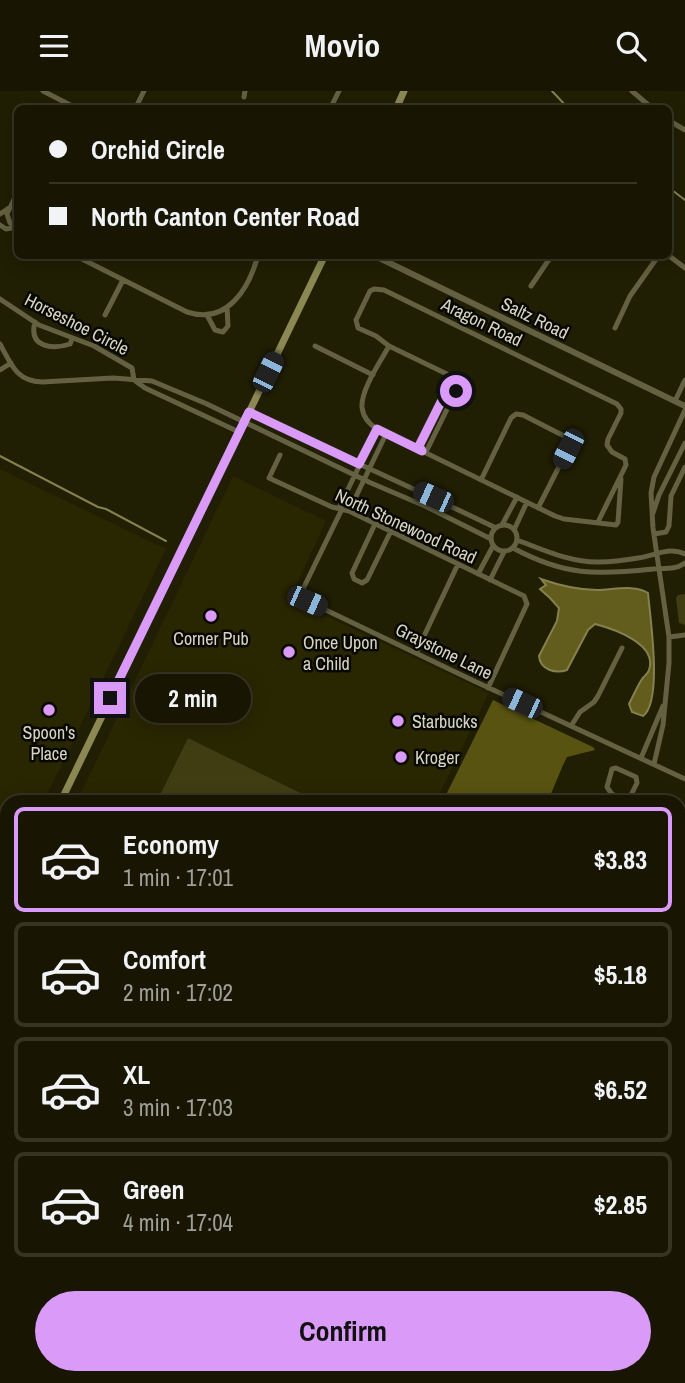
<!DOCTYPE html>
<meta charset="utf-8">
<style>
:root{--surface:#181602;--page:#252311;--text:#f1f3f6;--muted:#9f9f99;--line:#363524;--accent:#da9af7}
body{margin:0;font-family:"Archivo Narrow",sans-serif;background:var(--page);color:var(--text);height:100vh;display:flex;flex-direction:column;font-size:26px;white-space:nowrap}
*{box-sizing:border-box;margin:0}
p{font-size:23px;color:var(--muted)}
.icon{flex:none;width:38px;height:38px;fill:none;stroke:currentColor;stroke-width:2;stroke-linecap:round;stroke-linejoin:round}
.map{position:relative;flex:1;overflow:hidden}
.side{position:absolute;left:0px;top:704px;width:686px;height:590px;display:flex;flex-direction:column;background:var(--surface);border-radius:21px 21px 0 0;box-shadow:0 4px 18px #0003,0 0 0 2px var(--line)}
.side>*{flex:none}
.guide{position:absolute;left:14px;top:14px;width:658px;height:154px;border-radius:10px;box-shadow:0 4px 18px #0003,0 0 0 2px var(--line);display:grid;align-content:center;height:154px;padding:0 35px;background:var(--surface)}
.end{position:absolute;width:32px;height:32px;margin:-16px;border:9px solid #da9af7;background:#111;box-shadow:0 0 0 4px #111}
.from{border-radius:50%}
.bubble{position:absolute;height:49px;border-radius:24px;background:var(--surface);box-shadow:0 4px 18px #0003,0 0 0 2px var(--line);font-size:23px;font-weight:700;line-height:49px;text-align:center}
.car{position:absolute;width:21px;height:42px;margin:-21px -10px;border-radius:9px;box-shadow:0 0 5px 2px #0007;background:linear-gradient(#222 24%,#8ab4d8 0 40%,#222 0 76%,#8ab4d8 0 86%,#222 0)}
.guide b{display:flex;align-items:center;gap:24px;height:66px;font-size:26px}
.guide b+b{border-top:2px solid var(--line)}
.guide i{width:18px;height:18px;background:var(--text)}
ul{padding:12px 0 0;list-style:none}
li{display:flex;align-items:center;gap:21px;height:105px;margin:0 14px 10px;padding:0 21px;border:4px solid var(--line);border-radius:10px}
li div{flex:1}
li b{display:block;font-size:26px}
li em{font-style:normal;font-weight:700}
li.selected{border-color:var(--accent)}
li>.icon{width:63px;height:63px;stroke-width:1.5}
.cta{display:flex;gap:14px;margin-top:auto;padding:14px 35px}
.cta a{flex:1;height:80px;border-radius:42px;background:var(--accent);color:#111;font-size:28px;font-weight:700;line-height:80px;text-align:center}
header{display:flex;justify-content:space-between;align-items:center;height:91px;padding:0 35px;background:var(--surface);font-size:32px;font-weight:700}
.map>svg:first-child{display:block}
.built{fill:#292602}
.green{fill:#413d13}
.forest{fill:#585310}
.water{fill:#625d1d;stroke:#85814f;stroke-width:2}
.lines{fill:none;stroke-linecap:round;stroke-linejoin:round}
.stream{stroke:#85814f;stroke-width:2}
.minor{stroke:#636141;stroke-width:5}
.tertiary{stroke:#636141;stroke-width:6}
.secondary{stroke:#8b8854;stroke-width:7}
.primary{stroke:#aaa662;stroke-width:8}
.route{stroke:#da9af7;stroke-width:9}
.poi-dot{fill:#da9af7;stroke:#080801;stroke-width:2.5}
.labels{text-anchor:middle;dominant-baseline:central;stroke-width:5;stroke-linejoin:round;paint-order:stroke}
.street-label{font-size:18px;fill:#d6d5c5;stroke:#080801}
.poi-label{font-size:18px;fill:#d6d5c5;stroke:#080801;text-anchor:start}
</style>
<header><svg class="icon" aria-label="menu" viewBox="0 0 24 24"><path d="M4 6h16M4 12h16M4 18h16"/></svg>Movio<svg class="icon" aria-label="search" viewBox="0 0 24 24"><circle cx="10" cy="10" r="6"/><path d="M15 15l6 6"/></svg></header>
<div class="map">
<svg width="685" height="1292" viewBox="0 0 685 1292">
<rect width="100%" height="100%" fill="#201e03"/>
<path class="built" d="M 0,378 L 166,458 L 44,710 L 7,710 L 7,738 L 0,734 Z
M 233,385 L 326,430 L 290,508 L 489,602 L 436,710 L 317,710 L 188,647 L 157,710 L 77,710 Z
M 7,854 L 7,859 L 5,859 L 7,864 L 7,1031 L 0,1028 L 0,868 Z"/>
<path class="green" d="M 685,503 L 685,534 L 679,532 L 676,507 L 678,504 Z
M 188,647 L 317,710 L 157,710 Z"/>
<path class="forest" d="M 493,609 L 593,656 L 595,659 L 567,666 L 563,674 L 548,710 L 443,710 Z
M 679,761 L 685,765 L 685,805 L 679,802 Z"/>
<path class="water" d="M 541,488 C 558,494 579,499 597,499 C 613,499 634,493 648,502 C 650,526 663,610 643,625 L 632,621 L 629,613 C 633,605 637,596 642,588 C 644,585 648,583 649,579 C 658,553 614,538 595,533 L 588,539 L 567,579 C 556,583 540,579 539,565 L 557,530 L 559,517 L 550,507 L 540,498 L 546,494 Z"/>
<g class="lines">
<path class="stream" d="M 552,0 L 569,18
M 668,96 L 685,109
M 0,365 L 98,416 L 106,418 L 166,450
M 0,775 L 7,779
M 0,878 L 7,894
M 679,1084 L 685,1087
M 0,1091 L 7,1065
M 325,1286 L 329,1292"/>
<path class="minor" d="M 43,0 L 78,18
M 632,0 L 653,18
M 244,6 L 245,0
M 135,18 L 144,0
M 330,18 L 339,0
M 668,29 L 685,39
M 18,100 L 7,123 L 10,132 L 18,137
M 0,123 L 9,117
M 0,134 L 6,138 L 17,136
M 74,164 L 187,221 C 227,234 249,198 258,164
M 668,164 L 685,177
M 531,195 L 552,164
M 0,208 L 39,234 L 94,255 L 132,277 L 134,289 L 145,297 L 239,341
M 105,224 L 123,189
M 207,224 L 215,239 L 223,241 L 228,235 L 227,216
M 35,231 C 28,256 52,259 70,253 L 72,248
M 615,237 L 630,205 L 659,164
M 0,253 C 11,273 16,290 42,291 L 113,287 L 152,290 L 207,313 L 371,392 L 425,415 L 491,448
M 315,255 L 373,284
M 389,255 C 381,270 361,298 362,316 C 363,326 369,333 377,338 L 555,425 L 564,428 L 616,434 L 618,431 L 621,388
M 0,279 L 11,272
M 454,295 L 456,291 L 454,287 L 451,285 L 389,255 L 376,245 L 358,237 L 356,229 L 370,200 L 374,198 L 384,199 L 617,313 L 621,318 L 621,322 L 608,348 L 607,354 L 612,361 L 625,368 L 626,374 L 598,431
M 454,295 L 456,300 L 427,359 L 422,360 L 419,355 L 448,297 Z
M 675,310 L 685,289
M 249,321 C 330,361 414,397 496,437
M 280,364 L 269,387 L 332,416 L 349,420 L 524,505 L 527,513 L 488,597
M 481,389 L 511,327 L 516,323 L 523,324 L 566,346 L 568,358 L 538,417
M 339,417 L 377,338
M 342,418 L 303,498 L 302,502 L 307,510 L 472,589 L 685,688
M 349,420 L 386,343
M 653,422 L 659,404 L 685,352
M 375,433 L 352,482 L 354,488 L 362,492 L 367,489 L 391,440
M491 447a13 13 0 1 1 26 0a13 13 0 1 1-26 0Z
M 502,434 L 517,406
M 514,439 L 527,411
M 654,443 L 666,441 L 669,435 L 671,405 L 685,376
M 517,449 C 544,459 571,472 600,471 C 613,471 626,469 638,467 C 654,465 670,455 685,463
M 513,457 C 565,485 596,484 653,478 C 664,477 676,479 685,472
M 478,483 L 493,455
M 490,489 L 504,461
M 669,546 L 685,544
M 416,562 L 458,473
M 571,635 L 580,621 L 594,611 L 598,605 L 622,557
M 641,667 L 663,615
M 654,673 L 663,634 L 669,572 L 669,546 L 653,437 L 651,402 L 654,386 L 685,319
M 623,710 L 611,702 L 607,696 L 612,678 L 616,677 L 636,686 L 637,692 L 628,710
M 0,848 L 7,851
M 215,1286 L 227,1292
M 579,1286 L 591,1292
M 203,1292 L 205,1286"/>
<path class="tertiary" d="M 373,164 L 685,315"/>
<path class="secondary" d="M 396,18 L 404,0
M 61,710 L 325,164
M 0,838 L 7,823"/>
<path class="primary" d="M 0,750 L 7,754
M 679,1047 L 685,1050"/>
</g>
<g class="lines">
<path class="route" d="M 110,607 L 249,321 L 359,373 L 377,338 L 422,360 L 419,355 L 448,297 L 454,295 L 456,300"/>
</g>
<g class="poi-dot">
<circle cx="211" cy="525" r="7"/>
<circle cx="289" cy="561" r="7"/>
<circle cx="49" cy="619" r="7"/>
<circle cx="398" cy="630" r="7"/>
<circle cx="401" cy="666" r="7"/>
</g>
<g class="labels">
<g class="street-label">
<text transform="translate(535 227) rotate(26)">Saltz Road</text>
<text transform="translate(482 231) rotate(26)">Aragon Road</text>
<text transform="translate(77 233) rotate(27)">Horseshoe Circle</text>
<text transform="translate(406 435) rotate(25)">North Stonewood Road</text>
<text transform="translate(444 560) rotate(26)">Graystone Lane</text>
</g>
<g class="poi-label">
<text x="211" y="547" text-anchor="middle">Corner Pub</text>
<text x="303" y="551">Once Upon<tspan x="303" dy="21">a Child</tspan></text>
<text x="412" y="630">Starbucks</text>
<text x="49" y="641" text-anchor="middle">Spoon's<tspan x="49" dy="21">Place</tspan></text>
<text x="415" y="666">Kroger</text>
</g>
</g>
</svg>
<i class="end from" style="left:456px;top:300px"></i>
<i class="end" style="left:110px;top:607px"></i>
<div class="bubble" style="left:135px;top:583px;width:116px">2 min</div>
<i class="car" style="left:268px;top:281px;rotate:26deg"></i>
<i class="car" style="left:568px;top:358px;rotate:207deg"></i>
<i class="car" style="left:433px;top:406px;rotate:294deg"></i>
<i class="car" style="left:307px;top:510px;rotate:114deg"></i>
<i class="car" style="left:522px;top:612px;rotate:295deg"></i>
<div class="guide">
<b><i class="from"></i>Orchid Circle</b>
<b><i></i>North Canton Center Road</b>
</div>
<section class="side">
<ul>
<li class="selected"><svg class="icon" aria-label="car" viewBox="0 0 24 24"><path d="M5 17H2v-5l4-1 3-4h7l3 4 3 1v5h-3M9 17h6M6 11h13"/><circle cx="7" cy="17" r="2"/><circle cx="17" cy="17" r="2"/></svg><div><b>Economy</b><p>1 min · 17:01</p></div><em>$3.83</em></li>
<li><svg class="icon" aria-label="car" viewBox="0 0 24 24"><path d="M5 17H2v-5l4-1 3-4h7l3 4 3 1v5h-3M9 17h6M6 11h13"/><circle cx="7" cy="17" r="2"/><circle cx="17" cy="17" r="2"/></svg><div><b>Comfort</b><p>2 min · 17:02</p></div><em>$5.18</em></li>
<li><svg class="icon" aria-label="car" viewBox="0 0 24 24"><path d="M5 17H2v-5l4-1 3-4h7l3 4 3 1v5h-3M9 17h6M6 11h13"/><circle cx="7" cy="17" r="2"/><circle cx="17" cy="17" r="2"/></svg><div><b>XL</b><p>3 min · 17:03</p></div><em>$6.52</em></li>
<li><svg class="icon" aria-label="car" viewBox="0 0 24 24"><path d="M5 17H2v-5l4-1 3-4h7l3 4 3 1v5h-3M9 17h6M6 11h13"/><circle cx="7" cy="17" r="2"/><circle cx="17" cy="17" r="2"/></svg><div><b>Green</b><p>4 min · 17:04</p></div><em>$2.85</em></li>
</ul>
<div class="cta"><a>Confirm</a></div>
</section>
</div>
